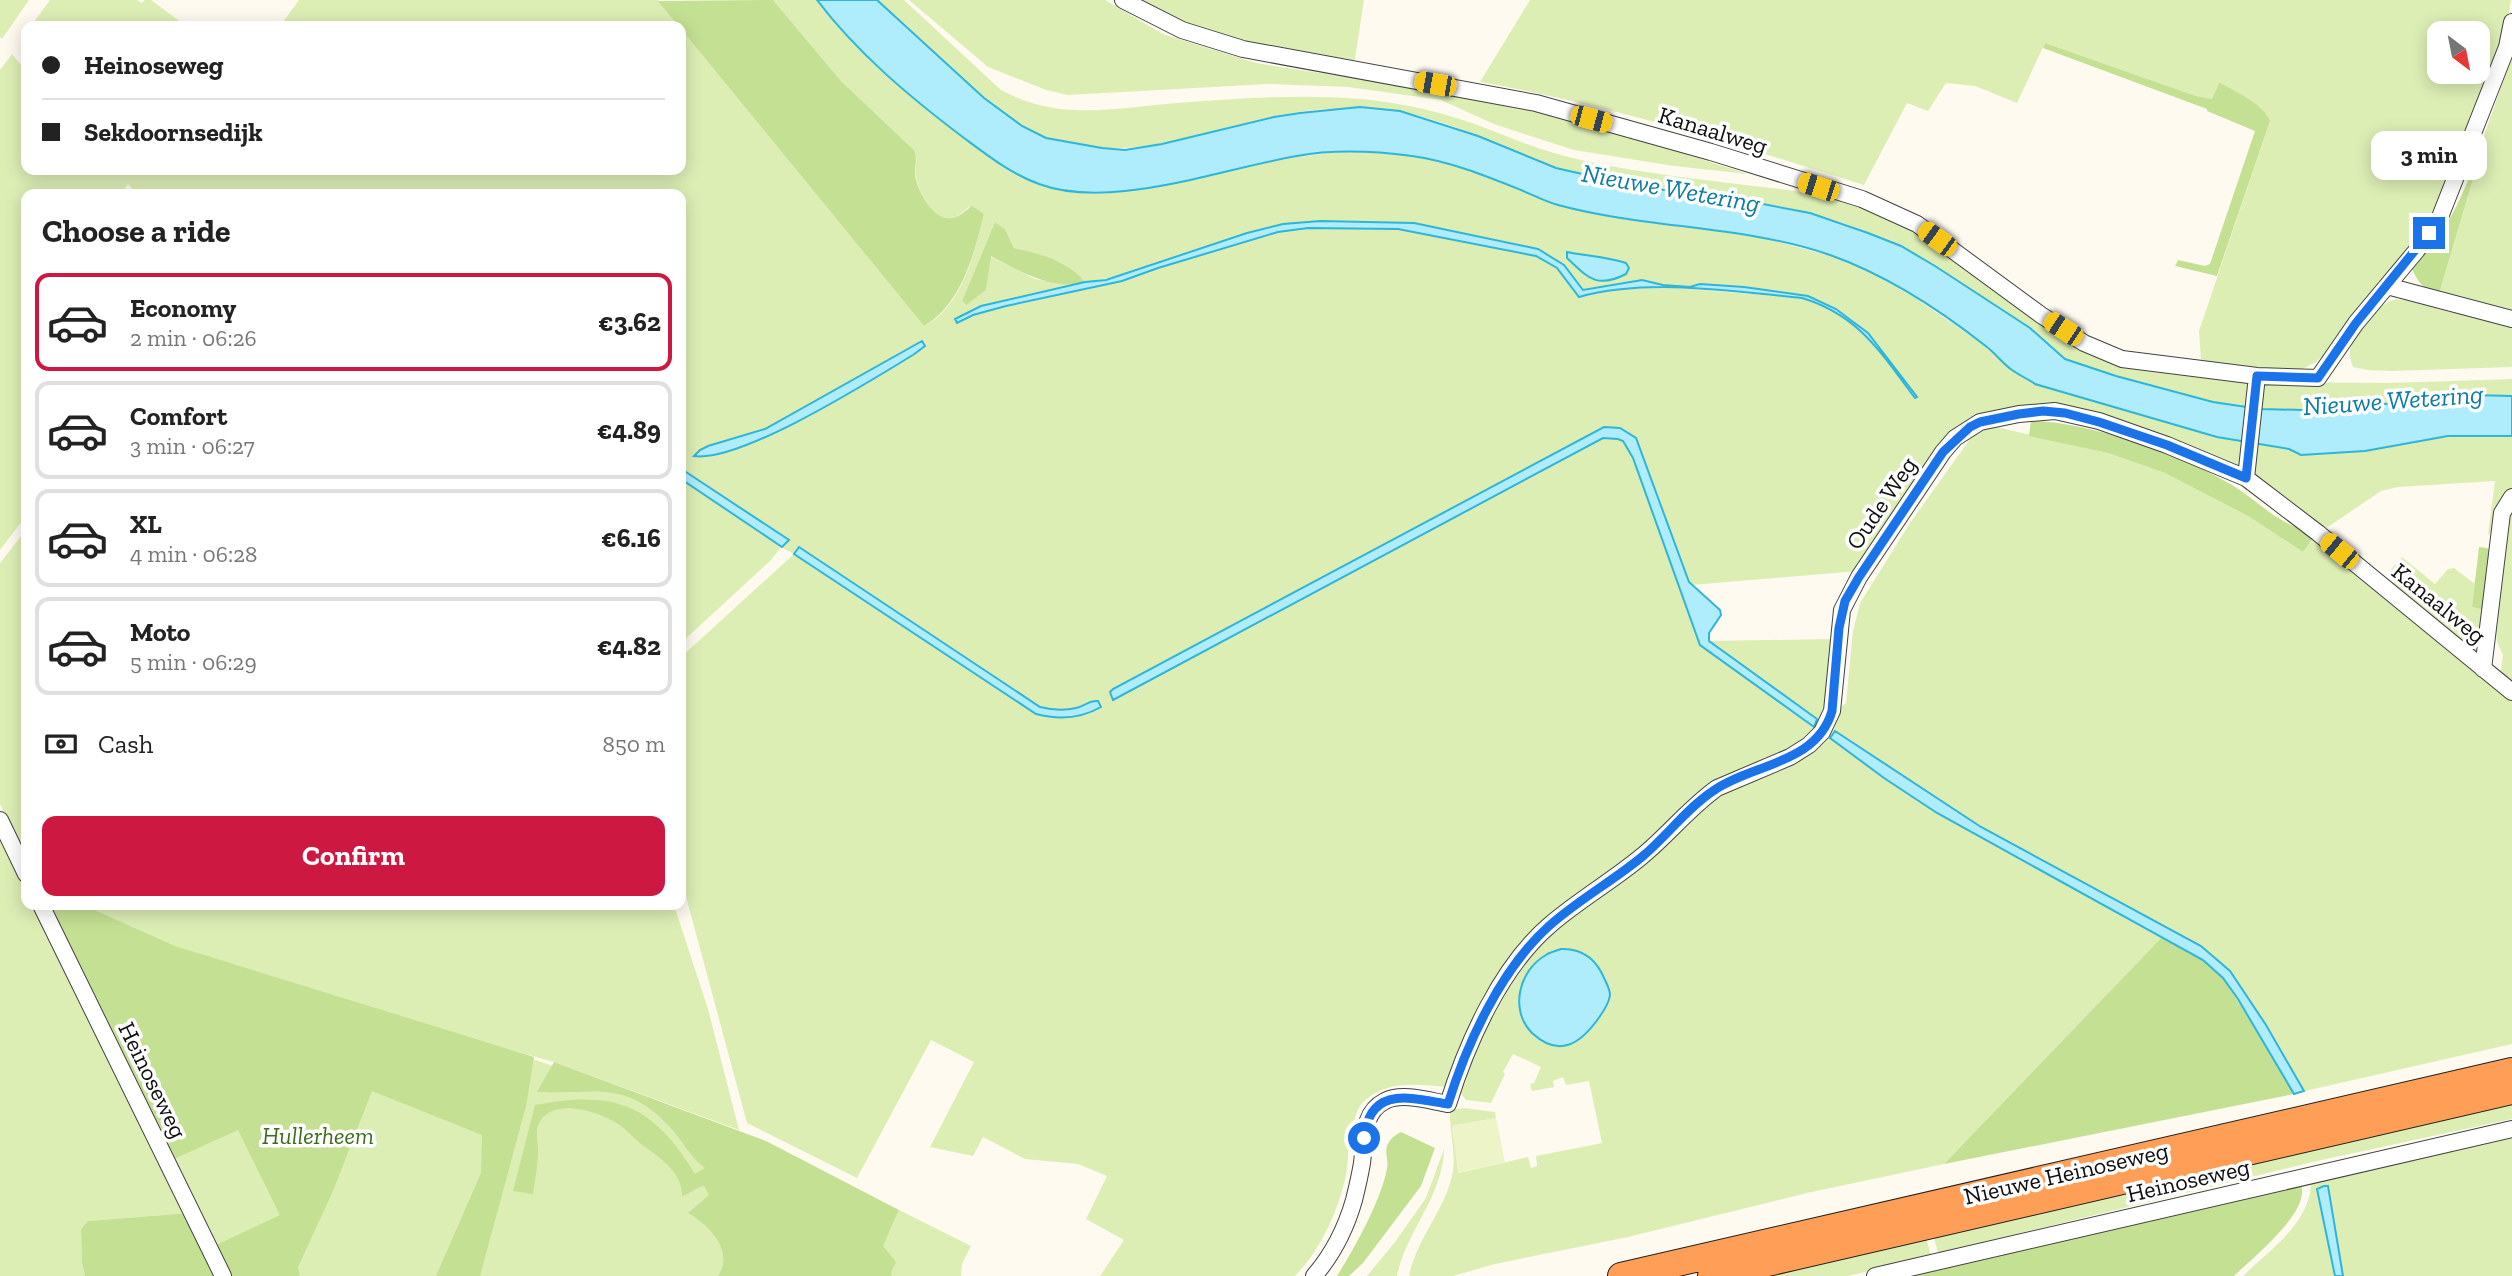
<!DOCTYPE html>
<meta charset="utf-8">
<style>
:root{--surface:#fff;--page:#f6f6f6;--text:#222;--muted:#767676;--line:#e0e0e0;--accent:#cd1841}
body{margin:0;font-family:"Zilla Slab",serif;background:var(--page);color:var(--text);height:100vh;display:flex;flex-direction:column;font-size:26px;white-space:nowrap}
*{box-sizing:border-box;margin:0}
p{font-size:23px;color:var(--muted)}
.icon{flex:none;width:38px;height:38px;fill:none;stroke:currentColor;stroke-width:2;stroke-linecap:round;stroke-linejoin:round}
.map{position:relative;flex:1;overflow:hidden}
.side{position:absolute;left:21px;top:189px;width:665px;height:721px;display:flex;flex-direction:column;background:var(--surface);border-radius:14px;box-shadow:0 4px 18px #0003}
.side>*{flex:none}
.hud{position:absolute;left:21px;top:21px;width:665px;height:154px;border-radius:14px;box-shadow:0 4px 18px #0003;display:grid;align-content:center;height:154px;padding:0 21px;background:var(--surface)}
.needle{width:46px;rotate:148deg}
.fabs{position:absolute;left:2427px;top:21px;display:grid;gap:14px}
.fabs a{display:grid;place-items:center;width:63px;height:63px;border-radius:14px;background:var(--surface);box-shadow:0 4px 18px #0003;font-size:35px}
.end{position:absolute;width:32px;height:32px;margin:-16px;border:9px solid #1a73e8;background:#fff;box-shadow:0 0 0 4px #fff}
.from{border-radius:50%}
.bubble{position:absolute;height:49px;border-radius:14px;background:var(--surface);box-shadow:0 4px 18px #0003;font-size:23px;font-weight:700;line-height:49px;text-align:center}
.car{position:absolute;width:21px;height:42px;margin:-21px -10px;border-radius:9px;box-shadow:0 0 5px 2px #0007;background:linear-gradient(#f5c518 24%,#345 0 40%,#f5c518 0 76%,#345 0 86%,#f5c518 0)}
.hud b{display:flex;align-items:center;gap:24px;height:66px;font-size:26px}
.hud b+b{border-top:2px solid var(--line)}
.hud i{width:18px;height:18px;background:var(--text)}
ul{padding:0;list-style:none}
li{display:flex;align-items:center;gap:21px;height:98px;margin:0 14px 10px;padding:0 7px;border:4px solid var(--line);border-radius:14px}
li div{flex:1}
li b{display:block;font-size:26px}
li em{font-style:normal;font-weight:700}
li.selected{border-color:var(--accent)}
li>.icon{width:63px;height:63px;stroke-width:1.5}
h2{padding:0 21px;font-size:32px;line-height:84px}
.pay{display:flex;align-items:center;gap:18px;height:77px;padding:0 21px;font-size:26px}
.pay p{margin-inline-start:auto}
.primary-button{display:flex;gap:14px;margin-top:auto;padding:14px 21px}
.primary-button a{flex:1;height:80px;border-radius:14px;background:var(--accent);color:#fff;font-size:28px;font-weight:700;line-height:80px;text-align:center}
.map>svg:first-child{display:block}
.green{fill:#ddeeb5;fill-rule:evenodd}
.forest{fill:#c4e093}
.pitch{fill:#edf4c8}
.water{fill:#afedfc;stroke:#2fb4da;stroke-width:2}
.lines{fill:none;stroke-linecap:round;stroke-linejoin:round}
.minor-casing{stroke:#424242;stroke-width:18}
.trunk-casing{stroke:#202020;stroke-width:28}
.minor{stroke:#fff;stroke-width:16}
.trunk{stroke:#ff9e57;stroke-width:26}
.route{stroke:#1a73e8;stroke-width:9}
.labels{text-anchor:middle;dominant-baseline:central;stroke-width:7;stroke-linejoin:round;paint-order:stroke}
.street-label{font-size:24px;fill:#0f0f0f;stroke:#fff}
.park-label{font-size:24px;font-style:italic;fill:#396d18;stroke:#fff}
.water-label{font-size:26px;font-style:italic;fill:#0b7da5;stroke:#fff}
</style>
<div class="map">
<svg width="2512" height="1276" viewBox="0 0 2512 1276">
<rect width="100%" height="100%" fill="#fffaf0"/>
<path class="green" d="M 0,0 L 29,0 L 2,39 L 0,37 Z
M 50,0 L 137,0 L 142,3 L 145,0 L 151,0 L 186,26 L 31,26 Z
M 299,0 L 658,0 L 679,26 L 280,26 Z
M 773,0 L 817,0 C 857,53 911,97 963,137 C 987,155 1011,174 1039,184 C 1067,195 1100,195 1128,191 C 1211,180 1289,149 1373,152 C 1412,153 1450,163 1486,176 C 1516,187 1545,202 1576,209 L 1763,238 L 1828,255 L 1869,271 L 1915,298 L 1989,348 L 2010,369 L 2035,384 L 2217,437 L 2245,442 L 2240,468 L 2068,410 L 1976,420 L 1859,571 L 1692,585 L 1689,582 L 1636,438 L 1620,428 L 1604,427 L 1157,666 L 1113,700 L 1603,438 L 1618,439 L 1623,441 L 1633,458 L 1700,645 L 1814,726 L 1817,719 L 1709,641 L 1832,639 L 1829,683 L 1822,726 L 1806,741 L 1664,830 L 1555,917 L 1460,1047 L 1446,1087 C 1417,1084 1386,1080 1363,1102 C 1357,1108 1353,1123 1351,1132 C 1347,1146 1349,1161 1346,1175 C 1338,1212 1321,1249 1295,1276 L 1100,1276 L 1124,1240 L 1086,1219 L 1107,1176 L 1078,1164 L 1025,1159 L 983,1137 L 973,1156 L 930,1147 L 974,1062 L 931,1040 L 857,1178 L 747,1123 L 681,878 L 681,657 L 794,554 L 781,547 L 772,559 L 681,643 L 681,479 L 781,547 L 788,540 L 681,468 L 681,194 L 137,194 L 128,184 L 125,188 L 130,194 L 26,194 L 26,516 L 0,550 L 0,70 L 12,54 L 26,71 L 26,170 L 681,170 L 681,29 L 924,326 C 963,306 974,253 984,214 L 969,207 C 963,211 957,218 950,219 C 933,220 919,193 916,178 C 914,169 918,160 915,151 L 841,81 ZM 1320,221 L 1377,222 L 1491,239 L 1538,249 L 1564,265 L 1580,289 L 1583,290 L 1642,280 L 1663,285 L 1690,287 L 1700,284 L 1744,287 L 1821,301 L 1850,318 L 1868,333 L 1917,397 L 1915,398 C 1881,353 1859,315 1802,298 L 1652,286 L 1618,288 L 1579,297 L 1557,268 L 1536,256 L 1398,229 L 1308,228 L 1278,232 L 1158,268 L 1122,281 L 1006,306 L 973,315 L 981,306 L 1073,285 L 1035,279 L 990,256 L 965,305 L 962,301 L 995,222 L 1005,229 L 1014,248 C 1034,252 1072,266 1085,282 L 1120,276 L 1247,233 L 1283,224 ZM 1567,252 C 1587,256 1607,257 1626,263 L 1592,280 L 1567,258 ZM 925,345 L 869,381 L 761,440 L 700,450 L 765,429 L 904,352 ZM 800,547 L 1040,707 C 1056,711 1072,712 1087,702 L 1101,707 L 1079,716 L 1036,714 L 794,555 Z
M 877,0 L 904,0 L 1001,90 C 1064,124 1122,106 1190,102 C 1247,98 1304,94 1361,99 C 1404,103 1448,113 1488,129 C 1520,142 1551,154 1585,161 C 1641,173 1698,179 1754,186 C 1801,191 1850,197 1893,217 C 1906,223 1918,234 1930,243 C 1954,259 1978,275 2000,292 C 2025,310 2047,331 2074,345 L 2245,379 L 2248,383 L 2249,407 L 2213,402 L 2116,376 L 2065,359 L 2030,328 L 1918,256 C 1884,238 1846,222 1809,213 C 1770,203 1731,200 1692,195 C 1647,189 1603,180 1560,169 C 1533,162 1507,147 1481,137 C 1456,127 1428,117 1401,112 C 1380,108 1355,109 1334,109 C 1234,111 1148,172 1046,138 C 1030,133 1016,121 1003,112 C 957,79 919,38 877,0 Z
M 909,0 L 1105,0 L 1163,34 L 1256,63 L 1416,88 L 1582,121 L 1748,174 L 1674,166 L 1574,150 L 1496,125 L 1441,100 L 1348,87 L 1268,84 L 1068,95 L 1046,90 L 988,67 Z
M 1143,0 L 1364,0 L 1354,65 C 1296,54 1235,45 1181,20 C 1168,15 1156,7 1143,0 Z
M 1530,0 L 2511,0 L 2507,23 L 2492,68 L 2435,211 L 2418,237 L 2339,341 L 2316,362 L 2297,372 L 2249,369 L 2201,361 L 2199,331 L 2270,121 L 2251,102 L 2222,84 L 2219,84 L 2212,99 L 2196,96 L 2045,43 L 2017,103 L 1975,86 L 1946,83 L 1928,111 L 1907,103 L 1864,185 C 1737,145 1611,105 1480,82 ZM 2440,33 L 2478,33 L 2478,72 L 2440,72 Z
M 2512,56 L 2512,313 L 2439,294 L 2473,179 L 2472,170 Z
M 2396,299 L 2414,301 L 2441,310 L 2512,325 L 2512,367 L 2391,371 L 2368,370 L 2353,367 C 2350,360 2348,352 2352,344 C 2360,327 2378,304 2396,299 Z
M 2512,379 L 2512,396 C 2456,395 2402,404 2346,408 C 2317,411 2288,410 2260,409 L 2262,390 L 2267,382 L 2391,383 Z
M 1992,426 L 2108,453 L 2165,473 L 2248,516 L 2303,552 L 2315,535 L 2512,695 L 2512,1044 L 2305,1091 L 2266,1025 L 2230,971 L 2201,946 L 1981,827 L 1835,731 L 1831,739 C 1935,815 2048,875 2161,938 L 1944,1164 L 1807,1193 L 1628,1237 L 1495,1264 L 1453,1276 L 1409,1276 C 1417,1238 1444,1211 1452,1176 C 1457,1155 1449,1131 1450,1110 L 1464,1108 L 1495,1112 L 1496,1118 L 1452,1126 L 1459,1173 L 1528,1157 L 1531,1168 L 1537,1166 L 1536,1156 L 1602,1143 L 1589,1081 L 1566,1085 L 1563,1077 L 1553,1081 L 1554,1087 L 1532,1091 L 1530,1084 L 1534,1083 L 1541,1067 L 1513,1054 L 1503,1072 L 1505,1074 L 1491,1103 L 1466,1100 L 1459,1091 L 1484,1024 L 1526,960 L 1542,942 L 1561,925 L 1604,895 L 1652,857 L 1721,794 L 1787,765 L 1835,711 L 1846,703 L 1853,631 L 1860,603 L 1910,523 L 1970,439 L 1985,428 ZM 1602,973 L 1610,995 L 1521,1017 L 1518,998 Z
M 2477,435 L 2512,436 L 2512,491 L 2495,528 L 2488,535 L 2495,481 L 2398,487 L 2381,491 L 2322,531 L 2254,478 L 2254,443 L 2289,449 L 2305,455 L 2365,451 L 2426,439 Z
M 2512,504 L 2512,687 L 2500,677 L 2503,655 L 2497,642 L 2494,611 L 2506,515 Z
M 26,530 L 26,858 L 0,804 L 0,563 Z
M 2402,557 L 2435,584 L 2448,569 L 2454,568 L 2475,584 L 2472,607 L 2485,610 L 2479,655 L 2395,593 L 2392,568 Z
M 0,829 L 26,883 L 26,905 L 37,905 L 188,1213 L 88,1221 L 81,1229 L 82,1263 L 85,1276 L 0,1276 Z
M 51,905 L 674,905 L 708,1009 L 739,1130 L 554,1062 L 486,1043 L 690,1113 L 889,1233 L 899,1210 L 971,1246 L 962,1264 L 961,1276 L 87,1276 L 199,1214 Z
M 2512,1099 L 2512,1119 L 2317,1161 L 1938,1253 L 1932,1231 Z
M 2512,1136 L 2512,1276 L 2343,1276 L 2328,1187 L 2317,1190 L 2335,1276 L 2243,1276 C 2270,1249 2311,1223 2311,1181 Z
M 1444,1149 C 1443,1197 1406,1231 1397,1276 L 1367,1276 L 1395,1242 L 1426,1198 Z
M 1925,1233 L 1931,1256 L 1848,1276 L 1743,1276 Z"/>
<path class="forest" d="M 773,0 L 841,81 L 915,151 C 917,159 915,166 915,174 C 916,189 934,223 953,218 C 959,217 966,210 972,206 L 984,214 C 974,254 962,304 924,326 L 658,1 Z
M 2045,43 L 2196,96 L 2212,99 L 2219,83 L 2222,84 C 2237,92 2264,105 2270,121 L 2217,276 L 2175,266 L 2178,260 L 2205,266 L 2210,264 L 2255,131 L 2207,111 L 2207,109 L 2043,48 Z
M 2472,170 L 2473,179 L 2439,294 C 2424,289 2418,283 2412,269 C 2441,238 2457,210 2472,170 Z
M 995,222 L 1005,229 L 1014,248 C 1039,253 1069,262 1085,282 C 1052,291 1019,271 991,256 L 986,290 L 966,305 L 962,301 Z
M 2031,421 C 2091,422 2180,454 2232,485 C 2249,495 2263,509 2280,519 C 2291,526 2303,530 2315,535 L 2303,552 L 2248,516 L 2165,473 L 2108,453 L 2029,436 Z
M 2479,547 L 2487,548 L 2492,554 L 2485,610 L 2472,607 Z
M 50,905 L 83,905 L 175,946 L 534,1057 L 526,1106 L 480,1276 L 436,1276 L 481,1173 L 482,1135 L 372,1091 L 333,1191 L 298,1267 L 300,1276 L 226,1276 L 212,1247 L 280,1215 L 238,1130 L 174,1159 Z
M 2161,938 L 2203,960 L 2223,978 L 2272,1054 L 2294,1094 L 1944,1164 Z
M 554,1062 L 766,1141 L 899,1210 L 883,1246 L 896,1262 L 891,1272 L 892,1276 L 718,1276 C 735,1251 709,1225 688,1213 L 709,1195 L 704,1186 C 696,1187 690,1194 682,1196 C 683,1174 661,1158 645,1147 C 636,1141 629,1132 621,1126 C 603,1113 557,1097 541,1120 C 534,1129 538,1140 538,1151 C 538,1165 535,1180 533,1194 L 513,1191 L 535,1105 C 614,1090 652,1103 695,1174 L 705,1168 C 690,1158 682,1139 669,1126 C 624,1078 593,1095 537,1092 Z
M 1401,1132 L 1435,1148 L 1421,1186 L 1363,1263 L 1349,1276 L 1337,1276 C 1354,1249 1382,1199 1387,1168 C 1389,1159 1383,1151 1389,1142 C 1391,1138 1397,1134 1401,1132 Z
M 2301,1185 C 2311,1212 2252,1258 2234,1276 L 1900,1276 Z
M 188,1213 L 215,1276 L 85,1276 L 82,1263 L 81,1229 L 88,1221 Z"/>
<path class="pitch" d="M 1496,1118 L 1505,1162 L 1458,1173 L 1452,1126 Z"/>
<path class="water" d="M 817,0 L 877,0 L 984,98 L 1022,126 L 1046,138 L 1102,148 L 1125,150 L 1162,144 L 1274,117 L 1300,113 L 1360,107 L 1400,111 L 1478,136 L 1556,168 L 1635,186 L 1752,202 L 1810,213 L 1868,233 L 1901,246 L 1935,266 L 2030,328 L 2065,359 L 2116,376 L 2213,402 L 2260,409 L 2303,410 L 2346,408 L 2471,395 L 2512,396 L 2512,436 L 2448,436 L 2365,451 L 2301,455 L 2289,449 L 2217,437 L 2035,384 C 2028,379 2019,375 2012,370 C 2003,364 1996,354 1987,347 C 1940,310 1887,275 1830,255 C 1743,225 1647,229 1558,205 C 1546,202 1533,195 1521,190 C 1486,176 1449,161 1412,156 C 1374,151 1335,149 1297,156 C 1240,166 1184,185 1125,191 C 1097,194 1066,194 1039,184 C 1011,174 987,155 964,138 C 911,98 857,53 817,0 Z
M 1320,221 L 1414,223 L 1538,249 L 1564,265 L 1583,290 L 1642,280 L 1663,285 L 1690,287 L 1700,284 L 1744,287 L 1808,296 L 1836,309 L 1868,333 L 1917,397 L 1915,398 C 1881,353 1859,315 1802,298 C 1730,291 1648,278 1579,297 L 1557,268 L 1536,256 L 1398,229 L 1308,228 L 1278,232 L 1158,268 L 1122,281 L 1006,306 L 973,315 L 957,323 L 955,319 L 981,306 L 1085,282 L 1106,280 L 1247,233 L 1283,224 Z
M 1567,252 C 1587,256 1607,257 1626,263 L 1629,268 L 1626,274 C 1597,289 1588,278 1567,258 Z
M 922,341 L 925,346 L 913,355 C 870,381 740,463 694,456 L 700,450 L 708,446 L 765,429 Z
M 1604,427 L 1620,428 L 1636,438 L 1689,582 L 1720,610 L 1721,615 L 1709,633 L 1709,641 L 1817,719 L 1814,727 L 1700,645 L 1633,458 L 1623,441 L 1618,439 L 1603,438 L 1113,700 L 1110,692 L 1113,689 Z
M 681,468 L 686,472 L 789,540 L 782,547 L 681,479 Z
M 799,547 L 1040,707 C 1052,710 1064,711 1076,708 C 1085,706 1089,700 1098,701 L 1101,707 C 1080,719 1059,720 1036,714 L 794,554 Z
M 1835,731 L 1981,827 L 2201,946 L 2230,971 L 2266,1025 L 2304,1091 L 2294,1094 L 2238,999 L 2223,978 L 2203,960 L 1937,813 L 1884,778 L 1830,738 Z
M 1561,949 C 1584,948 1597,960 1605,980 C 1607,984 1610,991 1610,995 C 1609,1004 1603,1012 1598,1019 C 1580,1044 1559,1058 1532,1033 C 1509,1010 1519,970 1546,955 C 1550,952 1556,951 1561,949 Z
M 2324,1186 L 2328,1186 L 2343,1276 L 2335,1276 L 2317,1189 Z"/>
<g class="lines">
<g class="minor-casing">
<path id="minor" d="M 1123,0 L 1182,30 L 1243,49 L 1536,103 L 1711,152 L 1862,199 L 1917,224 L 2041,315 L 2084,343 L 2122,359 L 2257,376 L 2318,378 L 2356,323 L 2417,250 L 2440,217 L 2507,47 L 2512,22
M 2387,286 L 2512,319
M 2246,478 L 2257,376
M 2483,669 L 2502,513 L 2512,497
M 0,820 L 26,874
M 41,905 L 223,1276
M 1314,1276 C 1333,1254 1346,1228 1354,1200 C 1357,1188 1360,1175 1362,1163 C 1365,1141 1361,1113 1385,1101 C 1402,1092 1430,1101 1448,1104 C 1467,1043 1501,966 1551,924 C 1579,900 1612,881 1641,857 C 1668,835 1689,808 1717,788 L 1790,757 L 1809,745 L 1822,732 L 1832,711 L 1842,610 L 1859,577 L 1943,452 L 1955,438 L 1980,422 L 2019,414 L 2055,411 L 2099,421 L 2167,445 L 2246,478 L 2318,533 L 2512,692
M 1875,1276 L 2512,1129"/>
</g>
<g class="trunk-casing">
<path id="trunk" d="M 1621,1276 L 2512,1071
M 1711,1276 L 2512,1091"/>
</g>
<use href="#minor" class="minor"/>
<use href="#trunk" class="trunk"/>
</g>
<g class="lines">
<path class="route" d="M 1364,1138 C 1370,1085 1410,1098 1448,1104 C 1467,1043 1501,969 1549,926 C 1578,900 1613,881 1643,856 C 1667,836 1686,809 1713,791 C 1751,764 1817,764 1832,711 L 1839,628 L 1845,601 L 1859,577 L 1943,452 L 1970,427 L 1980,422 L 2019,414 L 2043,411 L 2065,413 L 2099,422 L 2167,445 L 2246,478 L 2257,376 L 2318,378 L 2356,323 L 2429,233"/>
</g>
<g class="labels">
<g class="street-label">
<text transform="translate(1713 130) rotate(17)">Kanaalweg</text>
<text transform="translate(1881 503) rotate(-56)">Oude Weg</text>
<text transform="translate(2439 603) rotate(39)">Kanaalweg</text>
<text transform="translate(153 1080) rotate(64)">Heinoseweg</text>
<text transform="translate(2066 1173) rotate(-13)">Nieuwe Heinoseweg</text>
<text transform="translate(2188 1180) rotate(-13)">Heinoseweg</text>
</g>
<g class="park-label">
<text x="318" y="1135">Hullerheem</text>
</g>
<g class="water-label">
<text transform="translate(1671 188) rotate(10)">Nieuwe Wetering</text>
<text transform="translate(2393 400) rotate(-4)">Nieuwe Wetering</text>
</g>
</g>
</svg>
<div class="fabs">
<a><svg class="needle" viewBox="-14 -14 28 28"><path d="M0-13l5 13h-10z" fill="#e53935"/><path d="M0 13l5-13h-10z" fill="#767676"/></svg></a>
</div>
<i class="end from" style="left:1364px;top:1138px"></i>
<i class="end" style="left:2429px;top:233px"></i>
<div class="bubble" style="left:2371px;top:131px;width:116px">3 min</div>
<i class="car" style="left:1435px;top:84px;rotate:280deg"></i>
<i class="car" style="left:1591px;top:119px;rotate:105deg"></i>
<i class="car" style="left:1818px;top:187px;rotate:288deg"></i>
<i class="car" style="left:1937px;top:239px;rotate:306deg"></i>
<i class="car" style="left:2063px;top:329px;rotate:303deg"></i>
<i class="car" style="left:2339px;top:551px;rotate:309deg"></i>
<div class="hud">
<b><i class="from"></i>Heinoseweg</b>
<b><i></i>Sekdoornsedijk</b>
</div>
<section class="side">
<h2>Choose a ride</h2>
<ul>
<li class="selected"><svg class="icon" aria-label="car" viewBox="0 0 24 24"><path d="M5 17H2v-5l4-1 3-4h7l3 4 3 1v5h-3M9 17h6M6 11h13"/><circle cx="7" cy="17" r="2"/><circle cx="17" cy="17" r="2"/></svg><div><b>Economy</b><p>2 min · 06:26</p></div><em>€3.62</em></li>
<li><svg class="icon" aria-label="car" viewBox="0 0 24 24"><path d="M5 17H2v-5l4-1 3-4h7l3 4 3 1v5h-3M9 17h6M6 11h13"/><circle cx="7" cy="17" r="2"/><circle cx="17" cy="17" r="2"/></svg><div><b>Comfort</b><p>3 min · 06:27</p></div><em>€4.89</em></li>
<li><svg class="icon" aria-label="car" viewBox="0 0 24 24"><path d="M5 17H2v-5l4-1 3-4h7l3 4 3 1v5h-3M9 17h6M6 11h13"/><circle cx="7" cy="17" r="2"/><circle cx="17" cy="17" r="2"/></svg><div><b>XL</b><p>4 min · 06:28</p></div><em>€6.16</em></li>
<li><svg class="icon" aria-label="car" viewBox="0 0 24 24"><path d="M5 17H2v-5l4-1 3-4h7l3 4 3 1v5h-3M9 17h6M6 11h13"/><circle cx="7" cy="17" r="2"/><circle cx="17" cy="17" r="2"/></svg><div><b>Moto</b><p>5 min · 06:29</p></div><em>€4.82</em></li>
</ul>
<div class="pay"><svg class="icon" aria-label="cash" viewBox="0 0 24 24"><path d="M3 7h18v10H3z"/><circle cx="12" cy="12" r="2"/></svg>Cash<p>850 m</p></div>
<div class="primary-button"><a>Confirm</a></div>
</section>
</div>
